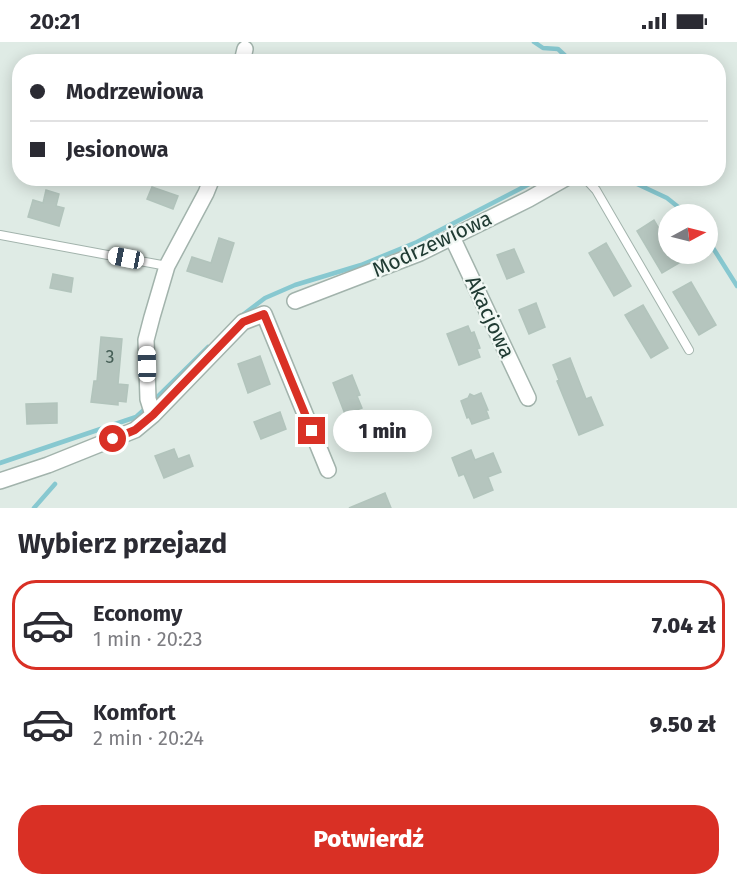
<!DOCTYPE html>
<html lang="pl">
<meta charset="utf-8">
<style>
:root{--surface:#fff;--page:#f7f7f7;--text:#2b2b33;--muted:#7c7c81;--line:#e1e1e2;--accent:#d93025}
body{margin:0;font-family:"Fira Sans",sans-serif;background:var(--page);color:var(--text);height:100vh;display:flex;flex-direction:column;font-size:22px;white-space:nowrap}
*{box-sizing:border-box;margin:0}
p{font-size:20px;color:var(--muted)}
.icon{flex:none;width:33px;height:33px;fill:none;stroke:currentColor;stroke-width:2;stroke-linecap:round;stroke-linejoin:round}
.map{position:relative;height:466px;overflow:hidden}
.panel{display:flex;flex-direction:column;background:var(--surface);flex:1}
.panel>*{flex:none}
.banner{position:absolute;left:12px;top:12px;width:714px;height:132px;border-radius:24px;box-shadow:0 3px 15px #0003;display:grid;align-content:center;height:132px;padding:0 18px;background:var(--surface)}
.needle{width:39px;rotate:83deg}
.buttons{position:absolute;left:658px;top:162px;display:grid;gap:12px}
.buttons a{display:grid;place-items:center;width:60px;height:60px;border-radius:50%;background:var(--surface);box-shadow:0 3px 15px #0003;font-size:30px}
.end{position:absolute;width:27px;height:27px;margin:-14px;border:8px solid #d93025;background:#fff;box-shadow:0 0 0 3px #fff}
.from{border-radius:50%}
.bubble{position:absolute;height:42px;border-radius:21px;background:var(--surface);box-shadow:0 3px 15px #0003;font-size:20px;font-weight:800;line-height:42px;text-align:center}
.car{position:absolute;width:18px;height:36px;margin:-18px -9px;border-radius:8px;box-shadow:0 0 4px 2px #0007;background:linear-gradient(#fff 24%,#345 0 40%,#fff 0 76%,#345 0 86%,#fff 0)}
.banner b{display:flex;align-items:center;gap:21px;height:57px;font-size:22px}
.banner b+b{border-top:2px solid var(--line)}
.banner i{width:15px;height:15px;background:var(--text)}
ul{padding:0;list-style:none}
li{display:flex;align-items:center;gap:18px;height:90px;margin:0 12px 9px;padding:0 6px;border:3px solid transparent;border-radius:24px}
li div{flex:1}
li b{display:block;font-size:22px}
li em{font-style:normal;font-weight:800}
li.active{border-color:var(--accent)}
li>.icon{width:54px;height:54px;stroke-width:1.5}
h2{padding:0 18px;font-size:27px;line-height:72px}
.primary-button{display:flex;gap:12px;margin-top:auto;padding:12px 18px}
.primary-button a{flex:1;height:69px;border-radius:24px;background:var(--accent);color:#fff;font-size:24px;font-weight:800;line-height:69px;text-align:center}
.status{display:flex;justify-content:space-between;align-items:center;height:42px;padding:0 30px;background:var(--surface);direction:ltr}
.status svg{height:16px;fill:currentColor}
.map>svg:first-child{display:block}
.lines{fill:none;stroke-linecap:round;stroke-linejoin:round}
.stream{stroke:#87c8d0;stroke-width:4.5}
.building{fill:#b5c5be;stroke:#b2c4bc;stroke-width:1.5}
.service-casing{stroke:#a2b3ac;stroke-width:10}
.minor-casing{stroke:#a2b3ac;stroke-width:18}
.service{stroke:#fff;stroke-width:8}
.minor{stroke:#fff;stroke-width:15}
.route{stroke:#d93025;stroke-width:8}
.labels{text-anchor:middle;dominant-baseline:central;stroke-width:4.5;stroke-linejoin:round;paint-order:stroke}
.number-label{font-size:18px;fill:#455e56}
.street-label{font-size:21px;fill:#203b33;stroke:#f0f7f3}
</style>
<div class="status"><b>20:21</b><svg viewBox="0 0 49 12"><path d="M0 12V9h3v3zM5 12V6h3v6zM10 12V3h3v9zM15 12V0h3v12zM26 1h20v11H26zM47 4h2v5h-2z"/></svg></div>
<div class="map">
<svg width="737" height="466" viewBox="0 0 737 466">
<rect width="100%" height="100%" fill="#dfebe5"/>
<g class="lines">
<path class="stream" d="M 534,0 L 543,6 L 558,7 L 572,20
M 622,136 L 635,141 L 667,156 L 687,172
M 708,198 L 737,244
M 240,275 L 265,256 L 295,243 L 361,223 L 417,200 L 541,136
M 152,360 L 208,305
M 0,421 L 136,375 L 146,366
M 34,466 L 55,442"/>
</g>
<path class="building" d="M 152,145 L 178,154 L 173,167 L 147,157 Z
M 46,148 L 59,152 L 56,164 L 64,166 L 59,184 L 28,175 L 33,158 L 43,161 Z
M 654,178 L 669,204 L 669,212 L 674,212 L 679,221 L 662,231 L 637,189 Z
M 219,196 L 234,201 L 222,240 L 187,229 L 192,215 L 211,221 Z
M 606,201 L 631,244 L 614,254 L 589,211 Z
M 514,207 L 524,230 L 507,237 L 497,213 Z
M 53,232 L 73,236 L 71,250 L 50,246 Z
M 691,240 L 716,283 L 699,293 L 673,250 Z
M 536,261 L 545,285 L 529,292 L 519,268 Z
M 643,263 L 668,306 L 651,316 L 625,273 Z
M 468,284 L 471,291 L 474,290 L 480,306 L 477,307 L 480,315 L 459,323 L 447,292 Z
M 101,295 L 122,297 L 118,342 L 128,343 L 126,360 L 118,359 L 118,363 L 91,360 L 94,339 L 97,339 Z
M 260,314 L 270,342 L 248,351 L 238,322 Z
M 570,316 L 586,357 L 591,355 L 603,383 L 579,393 L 557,339 L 559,338 L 553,323 Z
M 352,333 L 360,353 L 357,354 L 362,366 L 345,372 L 333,341 Z
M 481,351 L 488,368 L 486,368 L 489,376 L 472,382 L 469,375 L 467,376 L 461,359 L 468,356 L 470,352 L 474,354 Z
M 57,361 L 57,381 L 27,382 L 26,362 Z
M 280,370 L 286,387 L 261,397 L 254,380 Z
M 174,407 L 178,417 L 189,413 L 193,424 L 164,436 L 155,414 Z
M 471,408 L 475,418 L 493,411 L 501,430 L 488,435 L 493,448 L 474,456 L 464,432 L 459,434 L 452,416 Z
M 385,451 L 391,466 L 349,466 Z"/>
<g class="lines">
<g class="service-casing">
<path id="service" d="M 585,136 L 596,148 L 689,308
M 0,193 L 167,224"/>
</g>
<g class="minor-casing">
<path id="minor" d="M 242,20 L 245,7
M 452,195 L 528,356
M 295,259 L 420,211 L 529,157 L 566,136
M 153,373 L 148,357 L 146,298 L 152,275 L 167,224 L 206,151 L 212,136
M 0,439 L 48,423 L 135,388 L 153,373 L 243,280 L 264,272 L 328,428"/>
</g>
<use href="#service" class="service"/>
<use href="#minor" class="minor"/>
</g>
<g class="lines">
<path class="route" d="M 113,397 L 135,388 L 153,373 L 243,280 L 264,272 L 312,389"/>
</g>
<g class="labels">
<g class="number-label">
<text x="110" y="315">3</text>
</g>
<g class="street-label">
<text transform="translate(432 202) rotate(-25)">Modrzewiowa</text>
<text transform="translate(490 275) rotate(65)">Akacjowa</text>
</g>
</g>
</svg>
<div class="buttons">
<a><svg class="needle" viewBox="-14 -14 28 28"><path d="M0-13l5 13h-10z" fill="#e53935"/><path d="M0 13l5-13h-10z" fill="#7c7c81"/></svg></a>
</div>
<i class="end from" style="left:113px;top:397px"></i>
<i class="end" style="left:312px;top:389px"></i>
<div class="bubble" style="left:333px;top:368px;width:99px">1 min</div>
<i class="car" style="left:126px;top:216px;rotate:281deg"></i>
<i class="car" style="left:147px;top:322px;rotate:359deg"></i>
<div class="banner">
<b><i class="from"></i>Modrzewiowa</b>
<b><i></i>Jesionowa</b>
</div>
</div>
<section class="panel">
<h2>Wybierz przejazd</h2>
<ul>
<li class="active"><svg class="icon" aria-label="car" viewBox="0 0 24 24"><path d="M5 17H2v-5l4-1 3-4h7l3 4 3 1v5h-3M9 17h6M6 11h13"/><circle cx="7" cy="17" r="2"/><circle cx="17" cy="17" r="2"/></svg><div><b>Economy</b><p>1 min · 20:23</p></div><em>7.04 zł</em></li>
<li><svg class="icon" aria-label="car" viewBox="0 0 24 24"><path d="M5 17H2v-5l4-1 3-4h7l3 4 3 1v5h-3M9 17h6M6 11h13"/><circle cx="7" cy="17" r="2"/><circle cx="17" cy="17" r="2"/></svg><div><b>Komfort</b><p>2 min · 20:24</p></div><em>9.50 zł</em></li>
</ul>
<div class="primary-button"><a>Potwierdź</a></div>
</section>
